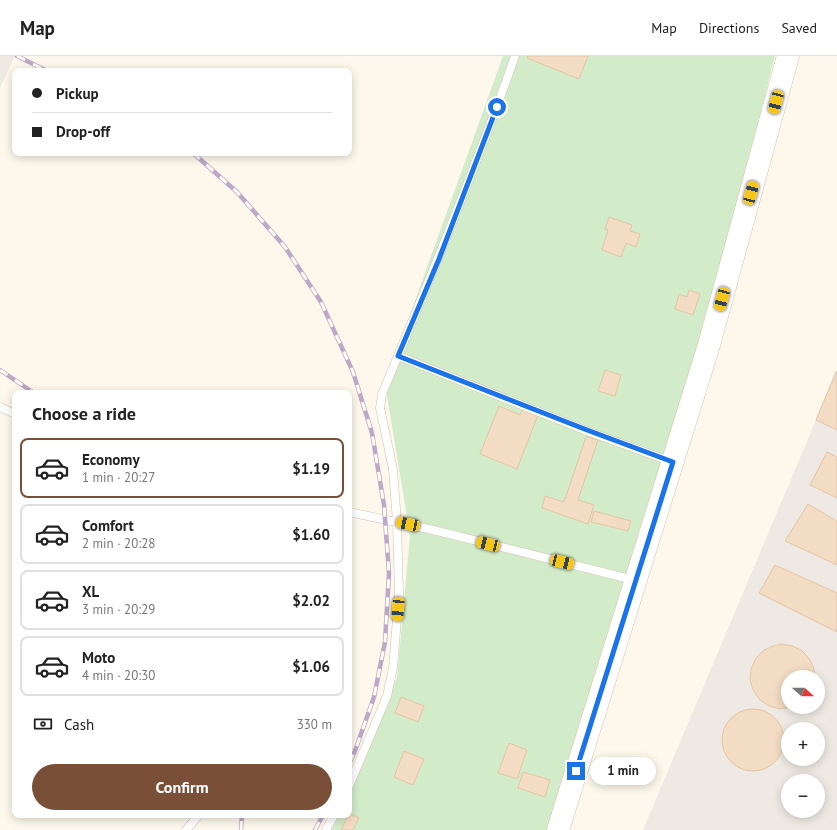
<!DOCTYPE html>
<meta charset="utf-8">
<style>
:root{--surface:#fff;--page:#f6f6f6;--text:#222;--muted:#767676;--line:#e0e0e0;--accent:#794f38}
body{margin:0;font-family:"PT Sans",sans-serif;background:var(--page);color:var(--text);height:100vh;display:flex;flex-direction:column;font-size:15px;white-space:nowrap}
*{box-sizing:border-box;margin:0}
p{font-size:13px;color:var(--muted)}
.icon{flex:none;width:22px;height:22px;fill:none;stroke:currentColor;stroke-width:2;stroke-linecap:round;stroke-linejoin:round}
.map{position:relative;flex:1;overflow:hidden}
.drawer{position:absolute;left:12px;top:334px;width:340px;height:428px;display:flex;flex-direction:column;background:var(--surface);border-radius:8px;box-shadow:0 2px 10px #0003}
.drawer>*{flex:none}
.top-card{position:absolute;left:12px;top:12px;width:340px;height:88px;border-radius:8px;box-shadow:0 2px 10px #0003;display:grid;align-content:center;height:88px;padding:0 20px;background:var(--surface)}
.needle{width:26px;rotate:111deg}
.tools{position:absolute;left:781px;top:614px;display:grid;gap:8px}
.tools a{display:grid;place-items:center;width:44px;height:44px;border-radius:50%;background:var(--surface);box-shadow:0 2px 10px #0003;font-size:20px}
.end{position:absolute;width:18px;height:18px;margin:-9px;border:5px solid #1a73e8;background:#fff;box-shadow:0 0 0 2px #fff}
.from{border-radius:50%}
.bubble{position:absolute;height:28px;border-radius:14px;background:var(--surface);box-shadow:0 2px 10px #0003;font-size:13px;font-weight:800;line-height:28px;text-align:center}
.car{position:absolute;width:12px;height:24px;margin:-12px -6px;border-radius:5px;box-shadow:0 0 3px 1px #0007;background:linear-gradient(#f5c518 24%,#345 0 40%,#f5c518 0 76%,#345 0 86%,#f5c518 0)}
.top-card b{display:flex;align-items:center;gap:14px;height:38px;font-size:15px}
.top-card b+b{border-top:1px solid var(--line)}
.top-card i{width:10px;height:10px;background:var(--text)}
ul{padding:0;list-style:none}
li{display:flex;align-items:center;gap:12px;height:60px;margin:0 8px 6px;padding:0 12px;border:2px solid var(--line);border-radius:8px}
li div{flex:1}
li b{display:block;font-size:15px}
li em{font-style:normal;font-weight:800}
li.selected{border-color:var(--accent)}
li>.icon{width:36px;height:36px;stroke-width:1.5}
h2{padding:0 20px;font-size:18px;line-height:48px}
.pay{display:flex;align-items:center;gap:10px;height:44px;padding:0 20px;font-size:15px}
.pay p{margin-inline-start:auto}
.action{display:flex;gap:8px;margin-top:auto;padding:8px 20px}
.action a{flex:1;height:46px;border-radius:24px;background:var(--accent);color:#fff;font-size:16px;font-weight:800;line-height:46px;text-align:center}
header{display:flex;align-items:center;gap:24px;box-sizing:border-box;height:56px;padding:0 20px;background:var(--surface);border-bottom:1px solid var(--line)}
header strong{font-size:19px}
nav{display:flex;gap:22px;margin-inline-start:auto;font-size:14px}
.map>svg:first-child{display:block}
.industrial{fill:#eeeae3;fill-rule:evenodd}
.green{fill:#d2ebc9}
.building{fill:#f2dcc3;stroke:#e5c5a3}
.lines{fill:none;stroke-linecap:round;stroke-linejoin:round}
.lane-casing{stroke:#d0c2b0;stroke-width:9}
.secondary-casing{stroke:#d3c3ae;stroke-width:23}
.lane{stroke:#fff;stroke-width:8}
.secondary{stroke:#fff;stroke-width:22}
.rail-casing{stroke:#bda8c8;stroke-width:4.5}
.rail{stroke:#fffbf2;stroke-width:3;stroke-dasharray:9;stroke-linecap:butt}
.route{stroke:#1a73e8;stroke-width:5}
</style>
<header>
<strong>Map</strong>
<nav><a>Map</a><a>Directions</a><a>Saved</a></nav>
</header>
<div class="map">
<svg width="837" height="774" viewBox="0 0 837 774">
<rect width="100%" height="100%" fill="#fdf8eb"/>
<path class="industrial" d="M 0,0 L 15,0 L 0,32 Z
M 837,313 L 837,774 L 643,774 L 816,364 ZM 788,621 L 818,621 L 818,651 L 788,651 ZM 788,673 L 818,673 L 818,703 L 788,703 ZM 788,725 L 818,725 L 818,755 L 788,755 Z"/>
<path class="green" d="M 503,0 L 775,0 L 657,466 L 553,774 L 331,774 L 338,759 L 349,759 L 349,733 L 397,622 L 410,479 L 385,328 Z"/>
<path class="building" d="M 528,0 L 588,0 L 579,23 L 527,2 Z
M 609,161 L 632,169 L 630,175 L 640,178 L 636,191 L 626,187 L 621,201 L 602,194 L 608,174 L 605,173 Z
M 689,234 L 700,238 L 693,259 L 675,253 L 679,238 L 687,241 Z
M 605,314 L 621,319 L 615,340 L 598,335 Z
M 836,316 L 837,316 L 837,374 L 816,364 Z
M 499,350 L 520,359 L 523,353 L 538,359 L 517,413 L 480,398 Z
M 586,381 L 598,384 L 578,444 L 594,449 L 588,468 L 542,452 L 545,440 L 564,446 Z
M 827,396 L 837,401 L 837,442 L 810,429 Z
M 808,448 L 837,465 L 837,509 L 785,485 Z
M 594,455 L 631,465 L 628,475 L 591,466 Z
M 775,509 L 837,537 L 837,576 L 759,537 Z
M 782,588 L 792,590 L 801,594 L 808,601 L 813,610 L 815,620 L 788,621 L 788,651 L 793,651 L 780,653 L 769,650 L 760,644 L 753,634 L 750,624 L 751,613 L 756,602 L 764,594 L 773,590 Z
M 401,641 L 424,650 L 418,666 L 395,657 Z
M722 684a31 31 0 1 1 62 0a31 31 0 1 1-62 0Z
M 509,687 L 527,694 L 517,723 L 498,717 Z
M 404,695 L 424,703 L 413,729 L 394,721 Z
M 523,716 L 550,724 L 545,741 L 518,732 Z
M 349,757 L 359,762 L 353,774 L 341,774 Z"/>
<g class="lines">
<g class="lane-casing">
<path id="lane" d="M 398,300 L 587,375 L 672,406
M 0,351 L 15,358
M 349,456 L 429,473 L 634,524
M 349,730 L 387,640 L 393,612 L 399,538 L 397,466 L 393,413 L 380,352 L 382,338 C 429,226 475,114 515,0
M 186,774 L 199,759
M 326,774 L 334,759"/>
</g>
<g class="secondary-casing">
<path id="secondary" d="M 558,774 L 709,289 L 788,0"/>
</g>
<use href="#lane" class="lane"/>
<use href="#secondary" class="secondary"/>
<g class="rail-casing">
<path id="rail" d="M 17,0 L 47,15
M 193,97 L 237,136 L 285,191 L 321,246 L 353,316 L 372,377 L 384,449 L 389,517 L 385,586 L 374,641 L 355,695 L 349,708
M 0,314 L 34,337
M 241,774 L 242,759
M 315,774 L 323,759"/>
</g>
<use href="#rail" class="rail"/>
</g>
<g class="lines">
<path class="route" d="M 497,51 L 439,203 L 398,300 L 587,374 L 673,406 L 576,715"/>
</g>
</svg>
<div class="tools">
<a><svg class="needle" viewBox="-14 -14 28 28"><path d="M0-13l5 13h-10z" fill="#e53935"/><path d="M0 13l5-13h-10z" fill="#767676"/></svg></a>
<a>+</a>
<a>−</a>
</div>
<i class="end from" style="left:497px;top:51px"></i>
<i class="end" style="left:576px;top:715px"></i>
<div class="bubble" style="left:590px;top:701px;width:66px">1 min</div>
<i class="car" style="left:776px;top:46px;rotate:195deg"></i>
<i class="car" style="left:751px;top:137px;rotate:15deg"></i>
<i class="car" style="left:722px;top:243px;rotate:195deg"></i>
<i class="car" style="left:408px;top:468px;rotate:282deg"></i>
<i class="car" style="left:488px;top:488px;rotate:284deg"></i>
<i class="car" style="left:562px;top:506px;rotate:104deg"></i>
<i class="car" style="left:398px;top:553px;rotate:185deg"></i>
<div class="top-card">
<b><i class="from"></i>Pickup</b>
<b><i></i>Drop-off</b>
</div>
<section class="drawer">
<h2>Choose a ride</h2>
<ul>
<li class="selected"><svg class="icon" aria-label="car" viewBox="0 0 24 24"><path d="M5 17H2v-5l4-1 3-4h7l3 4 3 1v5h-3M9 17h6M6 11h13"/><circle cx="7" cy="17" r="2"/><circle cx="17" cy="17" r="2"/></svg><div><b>Economy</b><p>1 min · 20:27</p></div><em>$1.19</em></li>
<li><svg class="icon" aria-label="car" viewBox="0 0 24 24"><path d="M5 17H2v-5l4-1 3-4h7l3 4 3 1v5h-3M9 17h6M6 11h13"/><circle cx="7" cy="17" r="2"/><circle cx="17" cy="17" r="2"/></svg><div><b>Comfort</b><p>2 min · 20:28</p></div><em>$1.60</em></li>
<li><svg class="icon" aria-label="car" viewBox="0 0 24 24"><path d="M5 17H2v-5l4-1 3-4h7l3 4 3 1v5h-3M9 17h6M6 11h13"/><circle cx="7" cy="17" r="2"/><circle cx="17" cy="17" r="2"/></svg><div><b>XL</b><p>3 min · 20:29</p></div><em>$2.02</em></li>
<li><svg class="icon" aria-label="car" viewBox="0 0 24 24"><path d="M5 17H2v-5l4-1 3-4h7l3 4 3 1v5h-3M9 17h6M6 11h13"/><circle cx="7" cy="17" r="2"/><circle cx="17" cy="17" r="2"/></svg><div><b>Moto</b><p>4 min · 20:30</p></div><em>$1.06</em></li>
</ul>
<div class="pay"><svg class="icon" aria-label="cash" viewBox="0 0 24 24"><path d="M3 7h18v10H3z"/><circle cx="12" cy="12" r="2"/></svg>Cash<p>330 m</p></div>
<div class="action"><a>Confirm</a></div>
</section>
</div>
